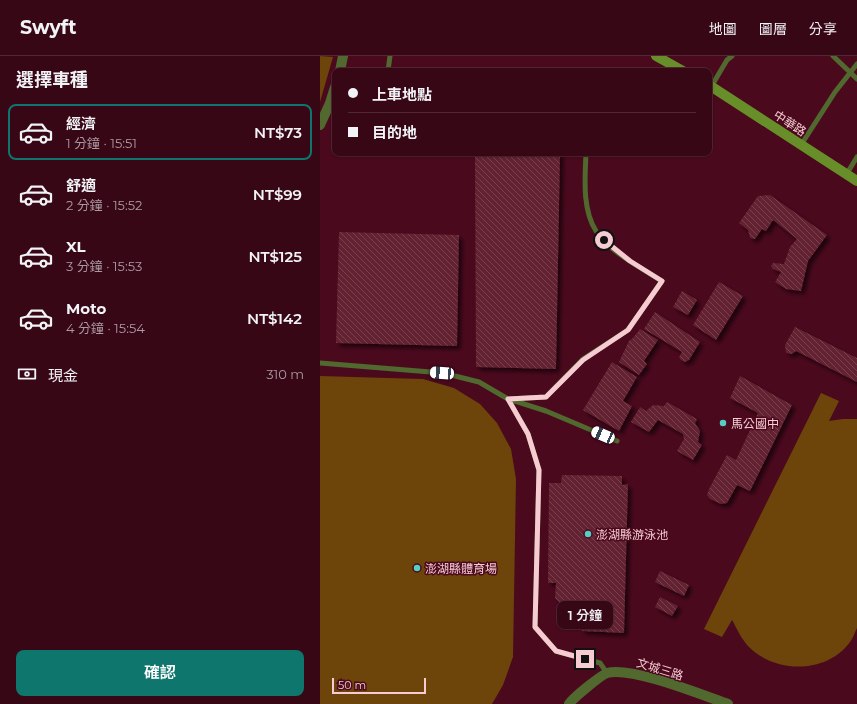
<!DOCTYPE html>
<html lang="zh-TW">
<meta charset="utf-8">
<style>
:root{--surface:#380716;--page:#431523;--text:#f1f3f6;--muted:#ab99a1;--line:#522835;--accent:#0f766e}
body{margin:0;font-family:Montserrat,"Noto Sans TC",sans-serif;background:var(--page);color:var(--text);height:100vh;display:flex;flex-direction:column;font-size:15px;white-space:nowrap}
*{box-sizing:border-box;margin:0}
p{font-size:13px;color:var(--muted)}
.icon{flex:none;width:22px;height:22px;fill:none;stroke:currentColor;stroke-width:2;stroke-linecap:round;stroke-linejoin:round}
.map{position:relative;flex:1;overflow:hidden}
.panel{display:flex;flex-direction:column;background:var(--surface);width:320px}
.panel>*{flex:none}
.top-card{position:absolute;left:12px;top:12px;width:380px;height:88px;border-radius:8px;box-shadow:0 1px 3px #0004,0 0 0 1px var(--line);display:grid;align-content:center;height:88px;padding:0 16px;background:var(--surface)}
.scale{position:absolute;left:12px;bottom:10px;width:94px;box-sizing:border-box;padding-left:4px;border:2px solid #f6ccd2;border-top:0;font-size:11px;line-height:14px;white-space:nowrap;color:#f6ccd2;-webkit-text-stroke:3px #4b091e;paint-order:stroke}
.end{position:absolute;width:18px;height:18px;margin:-9px;border:5px solid #f6ccd2;background:#111;box-shadow:0 0 0 2px #111}
.from{border-radius:50%}
.bubble{position:absolute;height:28px;border-radius:8px;background:var(--surface);box-shadow:0 1px 3px #0004,0 0 0 1px var(--line);font-size:13px;font-weight:600;line-height:28px;text-align:center}
.car{position:absolute;width:12px;height:24px;margin:-12px -6px;border-radius:5px;box-shadow:0 0 3px 1px #0007;background:linear-gradient(#fff 24%,#345 0 40%,#fff 0 76%,#345 0 86%,#fff 0)}
.top-card b{display:flex;align-items:center;gap:14px;height:38px;font-size:15px}
.top-card b+b{border-top:1px solid var(--line)}
.top-card i{width:10px;height:10px;background:var(--text)}
ul{padding:0;list-style:none}
li{display:flex;align-items:center;gap:12px;height:56px;margin:0 8px 6px;padding:0 8px;border:2px solid transparent;border-radius:8px}
li div{flex:1}
li b{display:block;font-size:15px}
li em{font-style:normal;font-weight:600}
li.current{border-color:var(--accent)}
li>.icon{width:36px;height:36px;stroke-width:1.5}
h2{padding:0 16px;font-size:18px;line-height:48px}
.pay{display:flex;align-items:center;gap:10px;height:44px;padding:0 16px;font-size:15px}
.pay p{margin-inline-start:auto}
.action{display:flex;gap:8px;margin-top:auto;padding:8px 16px}
.action a{flex:1;height:46px;border-radius:8px;background:var(--accent);color:#fff;font-size:16px;font-weight:600;line-height:46px;text-align:center}
header{display:flex;align-items:center;gap:24px;box-sizing:border-box;height:56px;padding:0 20px;background:var(--surface);border-bottom:1px solid var(--line)}
header strong{font-size:19px}
nav{display:flex;gap:22px;margin-inline-start:auto;font-size:14px}
main{display:flex;flex:1;min-height:0}
.map>svg:first-child{display:block}
.green{fill:#6d440a}
.building{fill:url(#building-back-hatch);filter:url(#shadow)}
.lines{fill:none;stroke-linecap:round;stroke-linejoin:round}
.service{stroke:#51692f;stroke-width:5}
.minor{stroke:#51692f;stroke-width:10}
.secondary{stroke:#678e29;stroke-width:10}
.route{stroke:#f6ccd2;stroke-width:5}
.poi-dot{fill:#55cec4;stroke:#4b091e;stroke-width:1.5}
.labels{text-anchor:middle;dominant-baseline:central;stroke-width:3;stroke-linejoin:round;paint-order:stroke}
.street-label{font-size:12px;fill:#f6ccd2;stroke:#4b091e}
.poi-label{font-size:12px;fill:#f6ccd2;stroke:#4b091e;text-anchor:start}
</style>
<header>
<strong>Swyft</strong>
<nav><a>地圖</a><a>圖層</a><a>分享</a></nav>
</header>
<main>
<section class="panel">
<h2>選擇車種</h2>
<ul>
<li class="current"><svg class="icon" aria-label="car" viewBox="0 0 24 24"><path d="M5 17H2v-5l4-1 3-4h7l3 4 3 1v5h-3M9 17h6M6 11h13"/><circle cx="7" cy="17" r="2"/><circle cx="17" cy="17" r="2"/></svg><div><b>經濟</b><p>1 分鐘 · 15:51</p></div><em>NT$73</em></li>
<li><svg class="icon" aria-label="car" viewBox="0 0 24 24"><path d="M5 17H2v-5l4-1 3-4h7l3 4 3 1v5h-3M9 17h6M6 11h13"/><circle cx="7" cy="17" r="2"/><circle cx="17" cy="17" r="2"/></svg><div><b>舒適</b><p>2 分鐘 · 15:52</p></div><em>NT$99</em></li>
<li><svg class="icon" aria-label="car" viewBox="0 0 24 24"><path d="M5 17H2v-5l4-1 3-4h7l3 4 3 1v5h-3M9 17h6M6 11h13"/><circle cx="7" cy="17" r="2"/><circle cx="17" cy="17" r="2"/></svg><div><b>XL</b><p>3 分鐘 · 15:53</p></div><em>NT$125</em></li>
<li><svg class="icon" aria-label="car" viewBox="0 0 24 24"><path d="M5 17H2v-5l4-1 3-4h7l3 4 3 1v5h-3M9 17h6M6 11h13"/><circle cx="7" cy="17" r="2"/><circle cx="17" cy="17" r="2"/></svg><div><b>Moto</b><p>4 分鐘 · 15:54</p></div><em>NT$142</em></li>
</ul>
<div class="pay"><svg class="icon" aria-label="cash" viewBox="0 0 24 24"><path d="M3 7h18v10H3z"/><circle cx="12" cy="12" r="2"/></svg>現金<p>310 m</p></div>
<div class="action"><a>確認</a></div>
</section>
<div class="map">
<svg width="537" height="648" viewBox="0 0 537 648">
<defs>
<pattern id="building-back-hatch" width="6" height="6" patternUnits="userSpaceOnUse"><rect width="6" height="6" fill="#632131"/><path d="M-1 5l2 2M0 0l6 6M5-1l2 2" fill="none" stroke="#7a404e"/></pattern>
<filter id="shadow"><feDropShadow dx="3.5" dy="3.5" stdDeviation="2" flood-color="#0009"/></filter>
</defs>
<rect width="100%" height="100%" fill="#4b091e"/>
<path class="green" d="M 0,0 L 13,1 L 0,46 Z
M 0,320 L 103,323 L 134,332 L 160,348 L 177,367 L 191,393 L 196,423 L 193,601 L 183,629 L 172,648 L 0,648 Z
M 501,337 L 519,345 L 509,365 L 523,363 L 537,363 L 537,572 C 535,576 533,582 530,586 C 507,618 455,618 428,590 C 421,582 417,573 412,564 L 402,581 L 384,573 Z"/>
<path class="building" d="M 155,97 L 240,97 L 236,313 L 156,311 Z
M 450,139 L 507,179 L 488,205 L 481,235 L 466,233 L 455,226 L 461,216 L 453,213 L 451,210 L 453,207 L 464,208 L 470,191 L 477,183 L 453,164 L 446,175 L 442,173 L 435,183 L 430,182 L 428,174 L 419,167 L 438,140 Z
M 19,176 L 139,179 L 137,290 L 16,287 Z
M 399,226 L 423,240 L 396,284 L 373,269 Z
M 362,235 L 377,244 L 368,259 L 353,251 Z
M 335,256 L 380,286 L 369,304 L 365,306 L 361,304 L 359,301 L 362,296 L 324,273 Z
M 475,271 L 537,302 L 537,326 L 476,295 L 472,298 L 466,297 L 465,289 Z
M 320,273 L 338,284 L 324,305 L 327,308 L 319,319 L 299,306 L 309,285 L 313,282 Z
M 292,306 L 317,321 L 303,345 L 312,350 L 299,375 L 263,354 Z
M 420,320 L 472,349 L 430,435 L 417,429 L 407,447 L 401,448 L 390,443 L 387,439 L 389,433 L 407,399 L 416,404 L 438,357 L 410,342 Z
M 347,346 L 377,363 L 375,367 L 380,375 L 378,386 L 382,389 L 373,404 L 357,395 L 364,383 L 363,378 L 338,364 L 329,376 L 311,366 L 320,351 L 326,355 L 333,349 L 344,350 Z
M 242,419 L 302,420 L 302,429 L 308,428 L 304,577 L 262,575 L 262,555 L 246,553 L 235,542 L 236,527 L 228,527 L 229,427 L 241,427 Z
M 340,515 L 369,529 L 364,540 L 335,526 Z
M 340,541 L 358,550 L 352,560 L 335,551 Z"/>
<g class="lines">
<path class="service" d="M 513,0 L 537,23
M 68,15 L 70,0
M 391,31 L 407,4 L 412,0
M 481,89 L 515,36 L 537,8
M 266,97 C 265,122 262,153 276,175 C 287,194 323,213 342,225 L 308,274 L 263,303 L 226,341 L 188,343 L 208,378 L 219,414 L 215,571 L 236,595 L 280,607 L 287,617
M 526,119 L 537,101
M 0,307 L 123,317 L 159,326 L 188,343 L 226,355 L 297,385"/>
<path class="minor" d="M 20,15 L 23,0
M 0,69 L 10,47 L 15,31
M 249,648 C 254,641 280,620 287,617 C 311,610 382,639 408,648"/>
<path class="secondary" d="M 336,0 L 363,15
M 389,29 L 537,125"/>
</g>
<g class="lines">
<path class="route" d="M 265,603 L 236,595 L 215,571 L 219,414 L 208,378 L 188,343 L 226,341 L 263,304 L 308,274 L 342,225 L 310,205 L 284,184"/>
</g>
<g class="poi-dot">
<circle cx="403" cy="367" r="4"/>
<circle cx="268" cy="478" r="4"/>
<circle cx="97" cy="512" r="4"/>
</g>
<g class="labels">
<g class="street-label">
<text transform="translate(470 67) rotate(33)">中華路</text>
<text transform="translate(340 613) rotate(17)">文城三路</text>
</g>
<g class="poi-label">
<text x="411" y="367">馬公國中</text>
<text x="276" y="478">澎湖縣游泳池</text>
<text x="105" y="512">澎湖縣體育場</text>
</g>
</g>
</svg>
<div class="scale">50 m</div>
<i class="end from" style="left:284px;top:184px"></i>
<i class="end" style="left:265px;top:603px"></i>
<div class="bubble" style="left:237px;top:545px;width:56px">1 分鐘</div>
<i class="car" style="left:122px;top:317px;rotate:274deg"></i>
<i class="car" style="left:283px;top:379px;rotate:293deg"></i>
<div class="top-card">
<b><i class="from"></i>上車地點</b>
<b><i></i>目的地</b>
</div>
</div>
</main>
